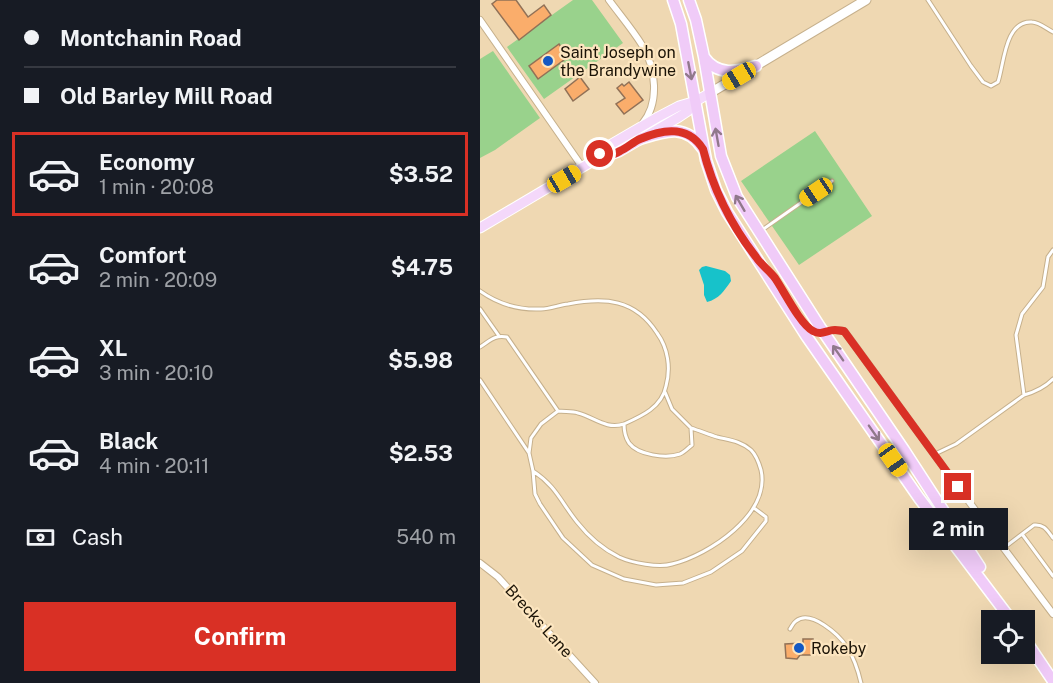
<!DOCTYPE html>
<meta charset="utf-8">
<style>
:root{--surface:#171b24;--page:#242831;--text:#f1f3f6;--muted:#9ea1a6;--line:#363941;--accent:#d93025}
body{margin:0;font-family:"Public Sans",sans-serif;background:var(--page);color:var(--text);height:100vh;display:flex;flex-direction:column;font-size:22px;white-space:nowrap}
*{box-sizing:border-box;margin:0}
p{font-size:20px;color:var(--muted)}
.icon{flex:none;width:33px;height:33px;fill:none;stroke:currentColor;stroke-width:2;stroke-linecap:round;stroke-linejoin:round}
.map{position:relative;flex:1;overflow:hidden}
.panel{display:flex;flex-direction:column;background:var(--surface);width:480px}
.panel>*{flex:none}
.guide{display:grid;align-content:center;height:132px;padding:0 24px;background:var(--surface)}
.fabs{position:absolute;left:501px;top:610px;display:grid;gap:12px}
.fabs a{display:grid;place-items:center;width:54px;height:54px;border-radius:0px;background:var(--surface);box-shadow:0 6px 24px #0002;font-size:30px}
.end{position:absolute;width:27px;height:27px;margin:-14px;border:8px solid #d93025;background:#fff;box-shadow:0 0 0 3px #fff}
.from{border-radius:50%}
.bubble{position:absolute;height:42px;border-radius:0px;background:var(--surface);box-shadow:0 6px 24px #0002;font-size:20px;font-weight:700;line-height:42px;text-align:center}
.car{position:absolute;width:18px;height:36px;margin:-18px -9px;border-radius:8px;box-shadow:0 0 4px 2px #0007;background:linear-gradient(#f5c518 24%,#345 0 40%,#f5c518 0 76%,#345 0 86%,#f5c518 0)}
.guide b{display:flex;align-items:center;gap:21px;height:57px;font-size:22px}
.guide b+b{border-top:2px solid var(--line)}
.guide i{width:15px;height:15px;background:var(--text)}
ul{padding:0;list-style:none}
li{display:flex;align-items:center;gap:18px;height:84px;margin:0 12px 9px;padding:0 12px;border:3px solid transparent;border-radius:0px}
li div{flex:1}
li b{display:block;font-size:22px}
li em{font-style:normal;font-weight:700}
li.on{border-color:var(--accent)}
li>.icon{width:54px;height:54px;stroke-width:1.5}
.pay{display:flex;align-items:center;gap:15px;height:66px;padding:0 24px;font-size:22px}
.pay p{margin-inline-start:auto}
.action{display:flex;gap:12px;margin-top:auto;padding:12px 24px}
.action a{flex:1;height:69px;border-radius:0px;background:var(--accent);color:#fff;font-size:24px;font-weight:700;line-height:69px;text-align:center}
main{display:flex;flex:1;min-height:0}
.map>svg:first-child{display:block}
.green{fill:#99d28c}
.water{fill:#17c2ca}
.building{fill:#faad6b;stroke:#917157;stroke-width:1.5}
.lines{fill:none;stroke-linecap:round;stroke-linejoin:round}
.service-casing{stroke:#c6b08c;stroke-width:5}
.minor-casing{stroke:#c6b08c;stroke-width:8}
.secondary-casing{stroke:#c6b08c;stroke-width:11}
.primary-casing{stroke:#fff;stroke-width:11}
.trunk-casing{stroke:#fff;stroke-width:13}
.service{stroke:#fff;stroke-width:3}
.minor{stroke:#fff;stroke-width:6}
.secondary{stroke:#fff;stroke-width:9}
.primary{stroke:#f4d8fa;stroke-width:9}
.trunk{stroke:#f0cbf8;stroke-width:10}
.oneway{stroke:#90788b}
.route{stroke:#d93025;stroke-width:8}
.poi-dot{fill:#1458c3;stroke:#fce5bf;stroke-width:2}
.labels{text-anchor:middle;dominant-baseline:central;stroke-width:4.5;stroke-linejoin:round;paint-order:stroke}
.poi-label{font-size:16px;fill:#1b1306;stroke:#fce5bf;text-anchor:start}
.street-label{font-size:16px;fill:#1b1306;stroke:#fce5bf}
</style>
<main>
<section class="panel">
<div class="guide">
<b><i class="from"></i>Montchanin Road</b>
<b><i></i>Old Barley Mill Road</b>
</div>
<ul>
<li class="on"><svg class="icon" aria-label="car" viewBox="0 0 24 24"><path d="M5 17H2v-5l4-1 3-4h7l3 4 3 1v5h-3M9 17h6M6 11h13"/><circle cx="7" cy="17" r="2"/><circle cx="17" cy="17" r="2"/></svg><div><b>Economy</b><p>1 min · 20:08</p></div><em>$3.52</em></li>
<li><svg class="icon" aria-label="car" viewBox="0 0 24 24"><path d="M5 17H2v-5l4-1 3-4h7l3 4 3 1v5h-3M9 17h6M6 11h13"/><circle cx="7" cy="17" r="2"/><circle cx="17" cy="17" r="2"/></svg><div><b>Comfort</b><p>2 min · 20:09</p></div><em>$4.75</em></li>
<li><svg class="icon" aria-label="car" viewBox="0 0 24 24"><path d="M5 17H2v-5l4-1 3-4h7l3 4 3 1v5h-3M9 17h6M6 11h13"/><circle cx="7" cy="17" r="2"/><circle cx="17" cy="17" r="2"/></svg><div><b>XL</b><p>3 min · 20:10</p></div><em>$5.98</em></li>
<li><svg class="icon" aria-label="car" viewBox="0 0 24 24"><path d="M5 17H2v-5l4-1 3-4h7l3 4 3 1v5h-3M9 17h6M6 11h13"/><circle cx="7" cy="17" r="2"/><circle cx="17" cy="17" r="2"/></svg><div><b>Black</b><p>4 min · 20:11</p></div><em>$2.53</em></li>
</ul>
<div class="pay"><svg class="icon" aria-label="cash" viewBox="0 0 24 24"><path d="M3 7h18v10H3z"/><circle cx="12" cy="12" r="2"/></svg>Cash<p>540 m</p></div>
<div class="action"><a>Confirm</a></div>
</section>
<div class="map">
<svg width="573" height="683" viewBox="0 0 573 683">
<rect width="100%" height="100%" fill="#efd8b2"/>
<path class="green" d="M 93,0 L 112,0 L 143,43 L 64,99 L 27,47 Z
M 13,51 L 60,118 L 15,150 L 0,158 L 0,59 Z
M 335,131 L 392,216 L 319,265 L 261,181 Z"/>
<path class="water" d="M 226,266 L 245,271 L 250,275 L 251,281 C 244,291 239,299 227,302 L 224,295 L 224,285 L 219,270 L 222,267 Z"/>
<path class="building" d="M 17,0 L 36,0 L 48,17 L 64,5 L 71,15 L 39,40 L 12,4 Z
M 79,44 L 88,57 L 58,79 L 49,66 Z
M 100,77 L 109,89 L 93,101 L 85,89 Z
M 149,82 L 163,100 L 144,114 L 136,104 L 145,98 L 137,88 L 142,84 L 144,86 Z
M 323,639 L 333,639 L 333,655 L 320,655 L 317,659 L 306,658 L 305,644 L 323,643 Z"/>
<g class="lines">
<g class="service-casing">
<path id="service" d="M 448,0 L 491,66 L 503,82 L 511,86 L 518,82 C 524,64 525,20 552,22 C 559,22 567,29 573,32
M 282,230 L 352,181
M 0,291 C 18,304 39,310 61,309 C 70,309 79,305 88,304 C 125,297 155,299 177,333 C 188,348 191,368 186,386 C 182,407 162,416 144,424 C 144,431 145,437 149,443 C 158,455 186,459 200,454 C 205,452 208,448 212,445 L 211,428 L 192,409 L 185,392
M 0,309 L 19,336
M 0,347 C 11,340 14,335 27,337 L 78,411
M 0,380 L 49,453
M 544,395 C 555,392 564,388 573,379
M 144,424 C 126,430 114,417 98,413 C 92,411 85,412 78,411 L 61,424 L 51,438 L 49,453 L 53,471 L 55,494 L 60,504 L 83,538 L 112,565 L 144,579 L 176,585 L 203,583 L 231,572 L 262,551 L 286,521 L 286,517 L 274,508
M 455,454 L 476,444 L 544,395 L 536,335 L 542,314 L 563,287 L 568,257 L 573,250
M 53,471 C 76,486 81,502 97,522 C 108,536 123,549 139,557 C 152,563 179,568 192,564 C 229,555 291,514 281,470 C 279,463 276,455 271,450 C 261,441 249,440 237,437 C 228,434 220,431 211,428
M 542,534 L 573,576
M 525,547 L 554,525 C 564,524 567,530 573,538
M 310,629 C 312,626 313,623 316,621 C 331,609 359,635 367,647 C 374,658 378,670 381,683"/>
</g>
<g class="minor-casing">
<path id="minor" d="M 129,0 C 140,15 152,29 162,45 C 176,68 180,103 162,124
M 0,20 L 103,168
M 344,333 L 354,330 L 364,331 L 370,339 L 478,487 L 573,614
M 0,563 L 18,577 L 115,683"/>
</g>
<g class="secondary-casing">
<path id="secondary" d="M 230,93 L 386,0"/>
</g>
<g class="primary-casing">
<path id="primary" d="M 116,158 L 130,145 L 178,117 L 199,106 L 216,101 L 230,93
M 0,228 L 113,161 L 139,152 L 199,117 L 208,111 L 216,101"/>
</g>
<g class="trunk-casing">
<path id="trunk" d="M 193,0 L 201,24 L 226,160 L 236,190 L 247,212 L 327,337 L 439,498 L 532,621
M 209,0 L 216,20 L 224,57 L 241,156 L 257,197 L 340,327 L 424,450 L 500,567
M 224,57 C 237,76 257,72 276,66
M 160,139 C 185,131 206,123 223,149
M 544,638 L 573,681"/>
</g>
<use href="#service" class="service"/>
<use href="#minor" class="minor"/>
<use href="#secondary" class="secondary"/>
<use href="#primary" class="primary"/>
<use href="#trunk" class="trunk"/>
</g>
<defs><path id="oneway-shaft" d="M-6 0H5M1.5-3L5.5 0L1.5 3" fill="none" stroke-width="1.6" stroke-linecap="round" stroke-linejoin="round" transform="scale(1.5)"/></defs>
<g class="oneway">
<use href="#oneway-shaft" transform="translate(210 71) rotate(79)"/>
<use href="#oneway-shaft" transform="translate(237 137) rotate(-100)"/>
<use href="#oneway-shaft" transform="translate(260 203) rotate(-120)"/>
<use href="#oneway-shaft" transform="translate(358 353) rotate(-125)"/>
<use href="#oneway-shaft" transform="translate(394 433) rotate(55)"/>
</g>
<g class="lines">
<path class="route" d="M 120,154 L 113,161 C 122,158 132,156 140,151 C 147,148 153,142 160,139 C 183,129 208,125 223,149 C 233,189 251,225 276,257 C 281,265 289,270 295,278 C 304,291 320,324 333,331 C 342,336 346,330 355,330 C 358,330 361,331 364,331 L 478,487"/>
</g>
<g class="poi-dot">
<circle cx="68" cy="61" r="6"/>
<circle cx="319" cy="648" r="6"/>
</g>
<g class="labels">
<g class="poi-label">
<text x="80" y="52">Saint Joseph on<tspan x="80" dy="18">the Brandywine</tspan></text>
<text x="331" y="648">Rokeby</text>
</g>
<g class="street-label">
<text transform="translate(59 621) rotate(48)">Brecks Lane</text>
</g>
</g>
</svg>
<div class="fabs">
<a><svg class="icon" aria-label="locate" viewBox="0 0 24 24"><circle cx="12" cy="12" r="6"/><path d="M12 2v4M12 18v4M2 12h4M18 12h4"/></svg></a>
</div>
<i class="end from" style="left:120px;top:154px"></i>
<i class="end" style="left:478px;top:487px"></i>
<div class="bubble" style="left:429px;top:508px;width:99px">2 min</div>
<i class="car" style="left:259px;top:76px;rotate:239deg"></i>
<i class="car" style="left:84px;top:179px;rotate:60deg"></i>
<i class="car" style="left:336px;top:192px;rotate:236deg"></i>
<i class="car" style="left:413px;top:460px;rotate:145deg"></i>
</div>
</main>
